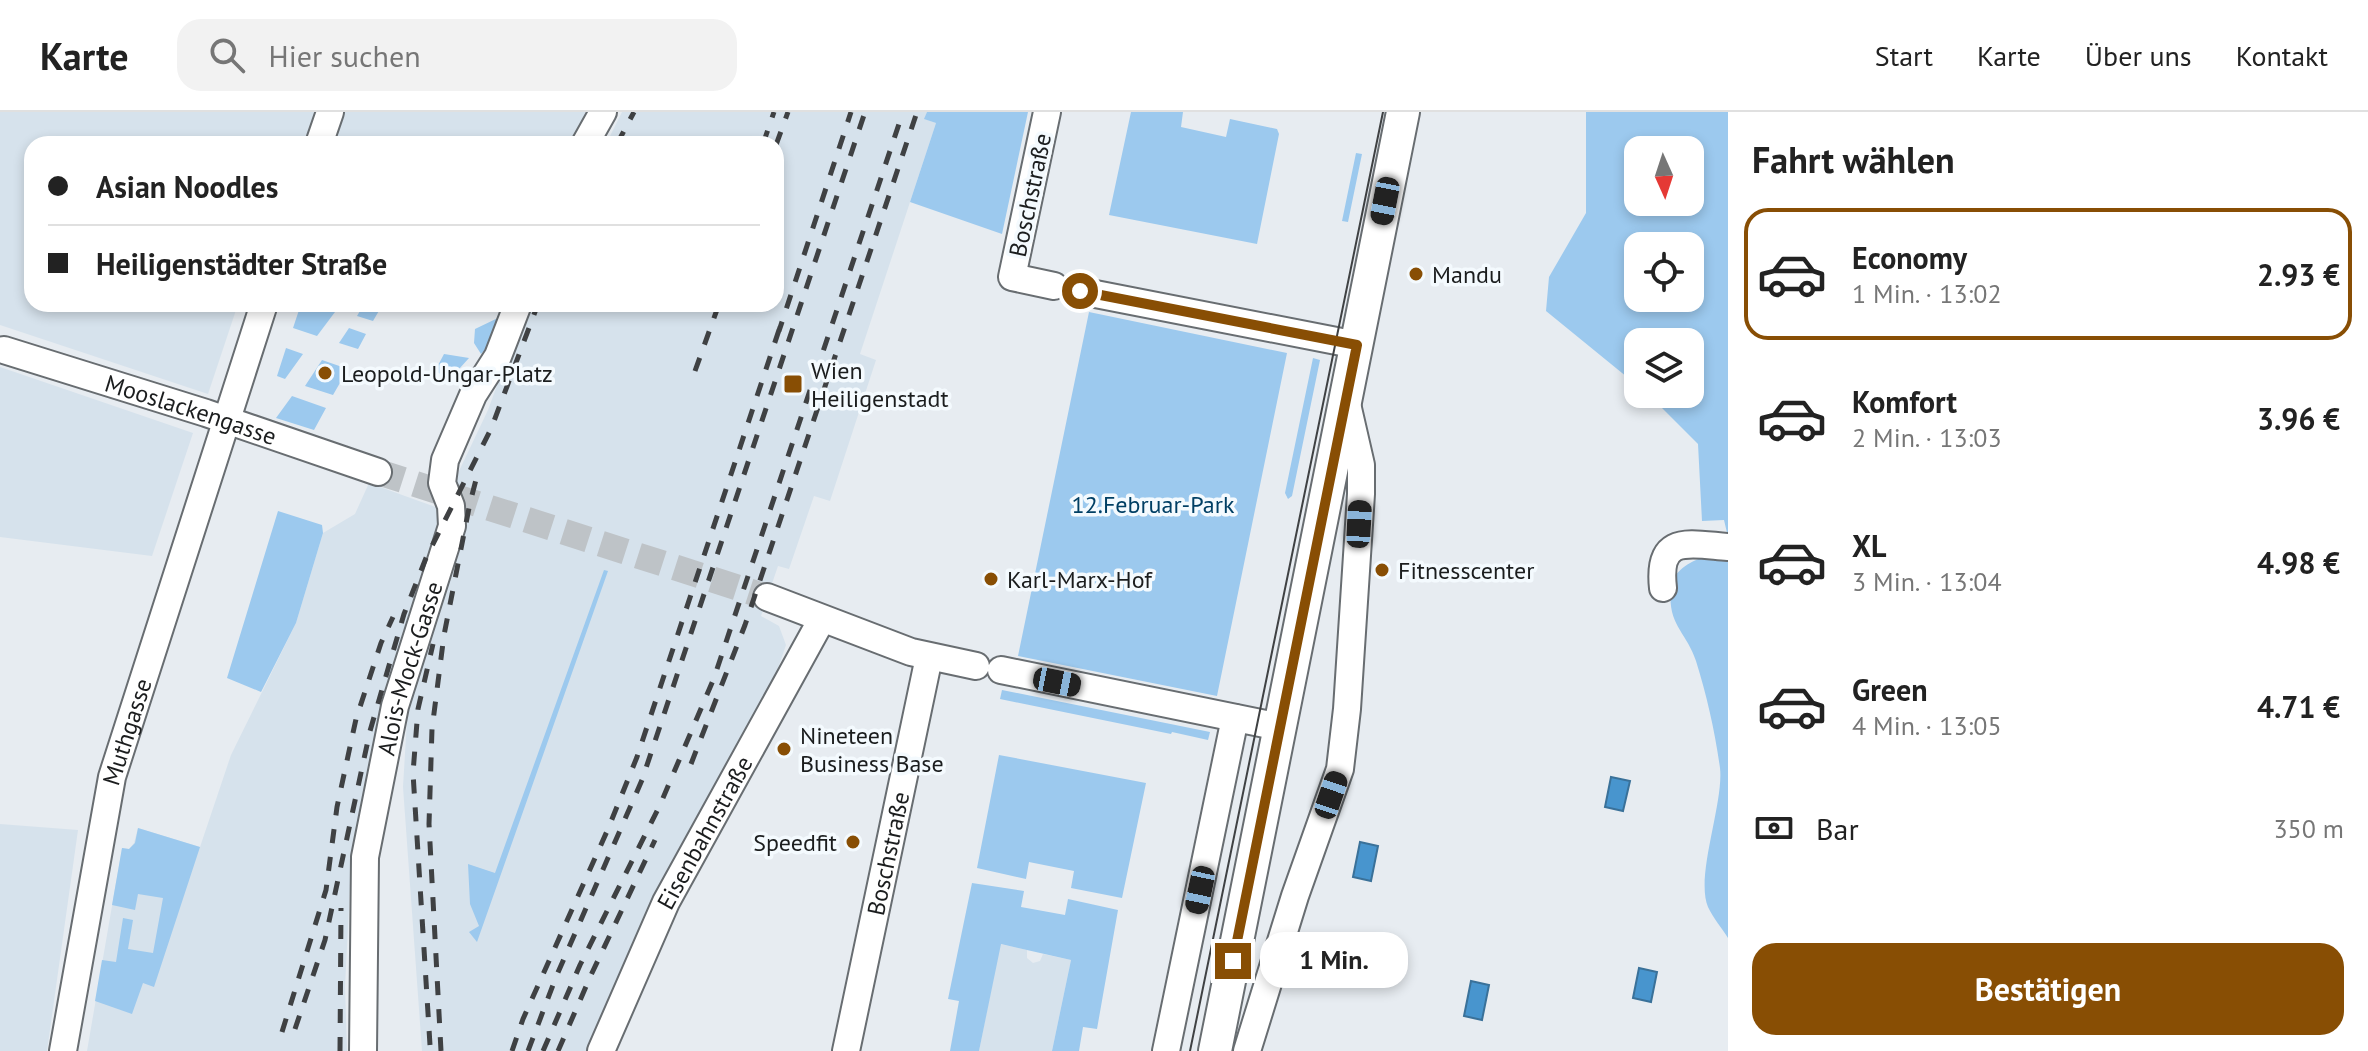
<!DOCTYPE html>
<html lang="de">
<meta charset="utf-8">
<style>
:root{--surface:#fff;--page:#f2f2f2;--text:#222;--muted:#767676;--line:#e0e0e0;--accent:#884e04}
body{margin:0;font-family:"PT Sans",sans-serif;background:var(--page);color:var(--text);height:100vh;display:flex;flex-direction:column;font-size:30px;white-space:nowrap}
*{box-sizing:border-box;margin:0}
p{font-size:26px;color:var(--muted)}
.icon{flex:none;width:44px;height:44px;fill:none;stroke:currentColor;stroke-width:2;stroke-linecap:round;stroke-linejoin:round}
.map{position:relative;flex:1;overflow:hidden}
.side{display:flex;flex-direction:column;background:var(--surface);width:640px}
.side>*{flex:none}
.banner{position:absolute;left:24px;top:24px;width:760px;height:176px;border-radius:24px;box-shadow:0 4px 12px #0003;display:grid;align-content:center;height:176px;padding:0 24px;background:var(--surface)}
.needle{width:52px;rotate:177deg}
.controls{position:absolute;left:1624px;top:24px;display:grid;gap:16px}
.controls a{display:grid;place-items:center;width:80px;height:80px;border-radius:16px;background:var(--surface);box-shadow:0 4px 12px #0003;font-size:40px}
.end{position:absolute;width:36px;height:36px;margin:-18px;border:10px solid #884e04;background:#fff;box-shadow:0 0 0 4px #fff}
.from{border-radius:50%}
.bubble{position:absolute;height:56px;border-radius:24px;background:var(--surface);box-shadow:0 4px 12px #0003;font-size:26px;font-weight:700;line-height:56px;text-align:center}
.car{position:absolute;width:24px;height:48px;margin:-24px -12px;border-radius:10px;box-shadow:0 0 6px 2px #0007;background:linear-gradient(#222 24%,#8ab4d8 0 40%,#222 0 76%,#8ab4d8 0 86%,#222 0)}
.banner b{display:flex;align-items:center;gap:28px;height:76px;font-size:30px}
.banner b+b{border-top:2px solid var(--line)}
.banner i{width:20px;height:20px;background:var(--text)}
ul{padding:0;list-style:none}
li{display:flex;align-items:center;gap:24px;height:132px;margin:0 16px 12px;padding:0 8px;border:4px solid transparent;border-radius:24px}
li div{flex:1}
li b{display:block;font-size:30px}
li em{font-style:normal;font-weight:700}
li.on{border-color:var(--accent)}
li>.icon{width:72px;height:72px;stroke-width:1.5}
h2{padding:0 24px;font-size:36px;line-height:96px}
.pay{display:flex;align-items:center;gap:20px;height:88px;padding:0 24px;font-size:30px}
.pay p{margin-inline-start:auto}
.action{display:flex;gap:16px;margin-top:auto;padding:16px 24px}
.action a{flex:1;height:92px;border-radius:24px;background:var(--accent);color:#fff;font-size:32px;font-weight:700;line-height:92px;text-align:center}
header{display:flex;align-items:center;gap:48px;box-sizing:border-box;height:112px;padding:0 40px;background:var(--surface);border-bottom:2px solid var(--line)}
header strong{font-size:38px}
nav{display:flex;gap:44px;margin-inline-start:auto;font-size:28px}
.search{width:560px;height:72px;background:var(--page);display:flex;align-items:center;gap:20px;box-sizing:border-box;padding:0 28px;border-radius:24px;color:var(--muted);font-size:30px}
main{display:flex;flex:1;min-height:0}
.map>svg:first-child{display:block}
.built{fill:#d6e2ec}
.green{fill:#9cc9ee;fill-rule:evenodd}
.water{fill:#4895ce;stroke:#3a7199;stroke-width:2}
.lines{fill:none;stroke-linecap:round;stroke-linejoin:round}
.minor-tunnel{stroke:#bec3c7;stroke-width:26;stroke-dasharray:26 13;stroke-linecap:butt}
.minor-casing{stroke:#686d71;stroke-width:30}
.major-casing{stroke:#686d71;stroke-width:36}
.minor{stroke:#fff;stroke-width:26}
.major{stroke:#fff;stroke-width:32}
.tram{stroke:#3f4143;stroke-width:2}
.rail{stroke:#3f4143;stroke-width:5;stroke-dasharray:14 14;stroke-linecap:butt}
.route{stroke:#884e04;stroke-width:10}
.poi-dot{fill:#884e04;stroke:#f4fafe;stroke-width:3}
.labels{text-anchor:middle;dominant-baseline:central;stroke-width:7;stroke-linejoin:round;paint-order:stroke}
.street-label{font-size:24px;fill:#1b1d1e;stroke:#f4fafe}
.poi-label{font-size:24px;fill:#1b1d1e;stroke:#f4fafe;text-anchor:start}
.park-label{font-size:24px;fill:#003f64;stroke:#f4fafe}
</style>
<header>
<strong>Karte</strong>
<div class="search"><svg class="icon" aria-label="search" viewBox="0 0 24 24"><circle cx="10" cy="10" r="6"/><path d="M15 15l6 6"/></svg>Hier suchen</div>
<nav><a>Start</a><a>Karte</a><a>Über uns</a><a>Kontakt</a></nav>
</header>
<main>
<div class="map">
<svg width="1728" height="939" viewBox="0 0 1728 939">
<rect width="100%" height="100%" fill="#e7ecf1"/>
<path class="built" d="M 0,0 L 588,0 L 570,32 L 32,32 L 32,192 L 238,192 L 208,282 L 0,213 Z
M 622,0 L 927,0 L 925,7 L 936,11 L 860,242 L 876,248 L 830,389 L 814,384 L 789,457 L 778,454 L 761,504 L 779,514 L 786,533 L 777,559 L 675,748 L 587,939 L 422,939 L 403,675 L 408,592 L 467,378 L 423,472 L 374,628 L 351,756 L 345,874 L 347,939 L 87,939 L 122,736 L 129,737 L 134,731 L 138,716 L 200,735 L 231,643 L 296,511 L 323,421 L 355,402 L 369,371 L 441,397 L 488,298 L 527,192 L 776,192 L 776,32 L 606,32 Z
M 0,255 L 193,321 L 152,444 L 0,425 Z
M 0,712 L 78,718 L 47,939 L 0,939 Z
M 1000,832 L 1027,838 L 1027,846 L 1033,851 L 1040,849 L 1043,842 L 1071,848 L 1052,939 L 979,939 Z"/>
<path class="green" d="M 927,0 L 1028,0 L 1002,122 L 910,90 L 936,11 L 924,7 Z
M 1131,0 L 1183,0 L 1181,15 L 1226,25 L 1230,7 L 1277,17 L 1279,22 L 1257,132 L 1109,103 Z
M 1586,0 L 1728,0 L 1728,425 L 1724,408 L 1702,409 L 1698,332 L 1648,282 L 1690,282 L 1690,230 L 1638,230 L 1638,274 L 1546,199 L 1549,165 L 1586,101 ZM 1638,38 L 1690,38 L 1690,90 L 1638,90 ZM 1638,134 L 1690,134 L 1690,186 L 1638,186 Z
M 1356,41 L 1362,42 L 1348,110 L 1342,109 Z
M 301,192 L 341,192 L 317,224 L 293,216 Z
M 364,192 L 383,192 L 373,209 L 357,204 Z
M 1089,200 L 1287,241 L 1217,584 L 1018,544 Z
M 500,205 L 489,233 L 481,242 L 474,231 L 475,217 Z
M 349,216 L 366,222 L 358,237 L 339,231 Z
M 286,236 L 303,242 L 285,267 L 277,264 Z
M 444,242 L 469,246 L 450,267 L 435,259 Z
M 1313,246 L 1320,248 L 1292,384 L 1288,387 L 1285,381 Z
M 322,248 L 348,257 L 333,283 L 305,274 Z
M 292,284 L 326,296 L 314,318 L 276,306 Z
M 278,399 L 322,413 L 323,421 L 296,511 L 261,580 L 227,566 Z
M 1704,445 L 1728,446 L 1728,826 C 1722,816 1713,806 1708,795 C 1695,765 1724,691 1720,656 C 1715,620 1707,584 1696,549 C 1686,519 1667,513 1671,476 C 1673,459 1689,450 1704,445 Z
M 604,458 L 608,459 L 477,830 L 469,820 L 479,814 L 470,792 L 468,752 L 495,761 Z
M 1002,578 L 1210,620 L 1208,628 L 1172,620 L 1171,622 L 1000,587 Z
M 999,643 L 1146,671 L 1122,786 L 1071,776 L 1074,759 L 1029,750 L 1026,767 L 977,756 Z
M 138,716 L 200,735 L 154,875 L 143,871 L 132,902 L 95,889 L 102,848 L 116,850 L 123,806 L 133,808 L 128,837 L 153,841 L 163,786 L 138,782 L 135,798 L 112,793 L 122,736 L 129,737 L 135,731 Z
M 972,771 L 1024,779 L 1021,795 L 1065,803 L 1068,787 L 1118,798 L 1097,917 L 1083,915 L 1079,939 L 1052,939 L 1071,848 L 1001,832 L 979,939 L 950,939 L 959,889 L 948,887 Z"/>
<path class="water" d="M 1611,665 L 1630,669 L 1623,699 L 1605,695 Z
M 1360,730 L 1378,734 L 1371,769 L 1353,765 Z
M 1639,856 L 1657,860 L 1651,890 L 1633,886 Z
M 1471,869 L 1489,873 L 1482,908 L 1464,904 Z"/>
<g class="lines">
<path class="minor-tunnel" d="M 378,360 L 767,485"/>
<g class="minor-casing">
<g id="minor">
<path d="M 1047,0 L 1012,165 L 1054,174"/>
<path d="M 319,32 L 330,0"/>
<path d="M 585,32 L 603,0"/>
<path d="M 1080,179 L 1357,233"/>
<path id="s1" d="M 4,238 L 206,301 L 378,360"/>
<path d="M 1663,476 C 1657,422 1688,432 1728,435"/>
<path d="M 767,485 L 911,540 L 976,554"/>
<path d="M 1001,558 L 1280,615"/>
<path id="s2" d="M 63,939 L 112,665 L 264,192"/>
<path id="s3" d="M 363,939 L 365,745 L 395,594 L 452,414 L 451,394 L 442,371 L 445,348 L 473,283 L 498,244 L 518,192"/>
<path id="s4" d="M 601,939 L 666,790 L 822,507"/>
<path id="s5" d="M 846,939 L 929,545"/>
<path d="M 1166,939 L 1235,606"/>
<path d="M 1247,939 L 1295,784 L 1340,657 L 1347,597 L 1361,382 L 1361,353 L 1347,292"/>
</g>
</g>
<g class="major-casing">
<path id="major" d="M 1215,939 L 1403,0"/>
</g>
<use href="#minor" class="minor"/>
<use href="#major" class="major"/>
<path class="tram" d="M 1190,939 L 1383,0"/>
<path class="rail" d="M 617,32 L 634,0
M 763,32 L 774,0
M 776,33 L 788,0
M 780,215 L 779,219 L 851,0
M 695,259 L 719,192
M 691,652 L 745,513 L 917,0
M 295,917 L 325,828 L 370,619 L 404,502 L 426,446 L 491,317 L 538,192
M 282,920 L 326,778 L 337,695 L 356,607 L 381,531 L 393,505
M 430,933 L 413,661 L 418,597 L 433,532
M 340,939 L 341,796
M 441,939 L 429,712 L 432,617 L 444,523 L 470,391 L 479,356
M 512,939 L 523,907 L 608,717 L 637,645 L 781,212
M 528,939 L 556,865 L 642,668 L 865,0
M 543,939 L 580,853 L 660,693 L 714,566 L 903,0
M 558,939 L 591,863 L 655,728"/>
</g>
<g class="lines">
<path class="route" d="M 1080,179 L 1357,233 L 1233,849"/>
</g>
<g class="poi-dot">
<circle cx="1416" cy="162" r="8"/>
<circle cx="325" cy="261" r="8"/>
<rect x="783" y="262" width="20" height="20" rx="4"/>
<circle cx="1382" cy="458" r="8"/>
<circle cx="991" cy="467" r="8"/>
<circle cx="784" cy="637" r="8"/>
<circle cx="853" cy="730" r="8"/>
</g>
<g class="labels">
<g class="street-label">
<text transform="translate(1030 83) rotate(-78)">Boschstraße</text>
<text stroke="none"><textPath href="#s1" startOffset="196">Mooslackengasse</textPath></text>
<text stroke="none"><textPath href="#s3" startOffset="388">Alois-Mock-Gasse</textPath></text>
<text stroke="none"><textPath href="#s2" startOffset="326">Muthgasse</textPath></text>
<text stroke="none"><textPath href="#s4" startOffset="242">Eisenbahnstraße</textPath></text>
<text stroke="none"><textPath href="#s5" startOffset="202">Boschstraße</textPath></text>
</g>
<g class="poi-label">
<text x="1432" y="162">Mandu</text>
<text x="811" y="258">Wien<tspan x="811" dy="28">Heiligenstadt</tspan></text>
<text x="341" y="261">Leopold-Ungar-Platz</text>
<text x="1398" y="458">Fitnesscenter</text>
<text x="1007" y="467">Karl-Marx-Hof</text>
<text x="800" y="623">Nineteen<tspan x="800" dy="28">Business Base</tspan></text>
<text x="837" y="730" text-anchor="end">Speedfit</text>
</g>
<g class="park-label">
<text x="1153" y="392">12.Februar-Park</text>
</g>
</g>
</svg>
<div class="controls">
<a><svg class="needle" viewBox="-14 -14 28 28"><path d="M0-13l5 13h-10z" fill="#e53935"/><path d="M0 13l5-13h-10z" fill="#767676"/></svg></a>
<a><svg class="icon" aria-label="locate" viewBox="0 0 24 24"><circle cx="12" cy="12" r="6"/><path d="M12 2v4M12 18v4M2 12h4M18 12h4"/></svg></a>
<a><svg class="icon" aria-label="layers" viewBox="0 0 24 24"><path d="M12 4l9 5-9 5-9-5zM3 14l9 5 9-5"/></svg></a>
</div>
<i class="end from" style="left:1080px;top:179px"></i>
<i class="end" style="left:1233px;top:849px"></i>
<div class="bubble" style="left:1260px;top:820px;width:148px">1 Min.</div>
<i class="car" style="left:1385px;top:89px;rotate:191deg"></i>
<i class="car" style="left:1359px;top:412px;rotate:3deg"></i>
<i class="car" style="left:1057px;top:570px;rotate:101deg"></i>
<i class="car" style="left:1331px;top:683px;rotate:19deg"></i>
<i class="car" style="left:1200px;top:778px;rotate:192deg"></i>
<div class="banner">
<b><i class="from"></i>Asian Noodles</b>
<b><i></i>Heiligenstädter Straße</b>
</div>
</div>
<section class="side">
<h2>Fahrt wählen</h2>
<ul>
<li class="on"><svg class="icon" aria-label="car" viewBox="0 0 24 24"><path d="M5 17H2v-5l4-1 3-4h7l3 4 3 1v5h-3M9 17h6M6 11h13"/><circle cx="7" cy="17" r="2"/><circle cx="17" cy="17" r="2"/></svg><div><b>Economy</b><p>1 Min. · 13:02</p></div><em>2.93 €</em></li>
<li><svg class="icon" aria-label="car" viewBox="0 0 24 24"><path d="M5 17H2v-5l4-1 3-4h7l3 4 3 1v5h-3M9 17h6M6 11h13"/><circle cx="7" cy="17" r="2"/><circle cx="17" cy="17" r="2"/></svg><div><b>Komfort</b><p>2 Min. · 13:03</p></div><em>3.96 €</em></li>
<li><svg class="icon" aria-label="car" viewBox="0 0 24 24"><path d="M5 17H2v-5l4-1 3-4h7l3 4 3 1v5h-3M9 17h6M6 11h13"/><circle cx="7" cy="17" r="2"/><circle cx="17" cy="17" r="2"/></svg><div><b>XL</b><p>3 Min. · 13:04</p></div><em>4.98 €</em></li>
<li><svg class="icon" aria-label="car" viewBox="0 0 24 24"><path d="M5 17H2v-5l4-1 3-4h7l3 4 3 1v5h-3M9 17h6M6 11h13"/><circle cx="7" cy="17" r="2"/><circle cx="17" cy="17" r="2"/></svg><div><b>Green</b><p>4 Min. · 13:05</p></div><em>4.71 €</em></li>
</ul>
<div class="pay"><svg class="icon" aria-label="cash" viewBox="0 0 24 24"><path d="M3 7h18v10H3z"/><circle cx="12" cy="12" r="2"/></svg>Bar<p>350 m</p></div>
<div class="action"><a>Bestätigen</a></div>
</section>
</main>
